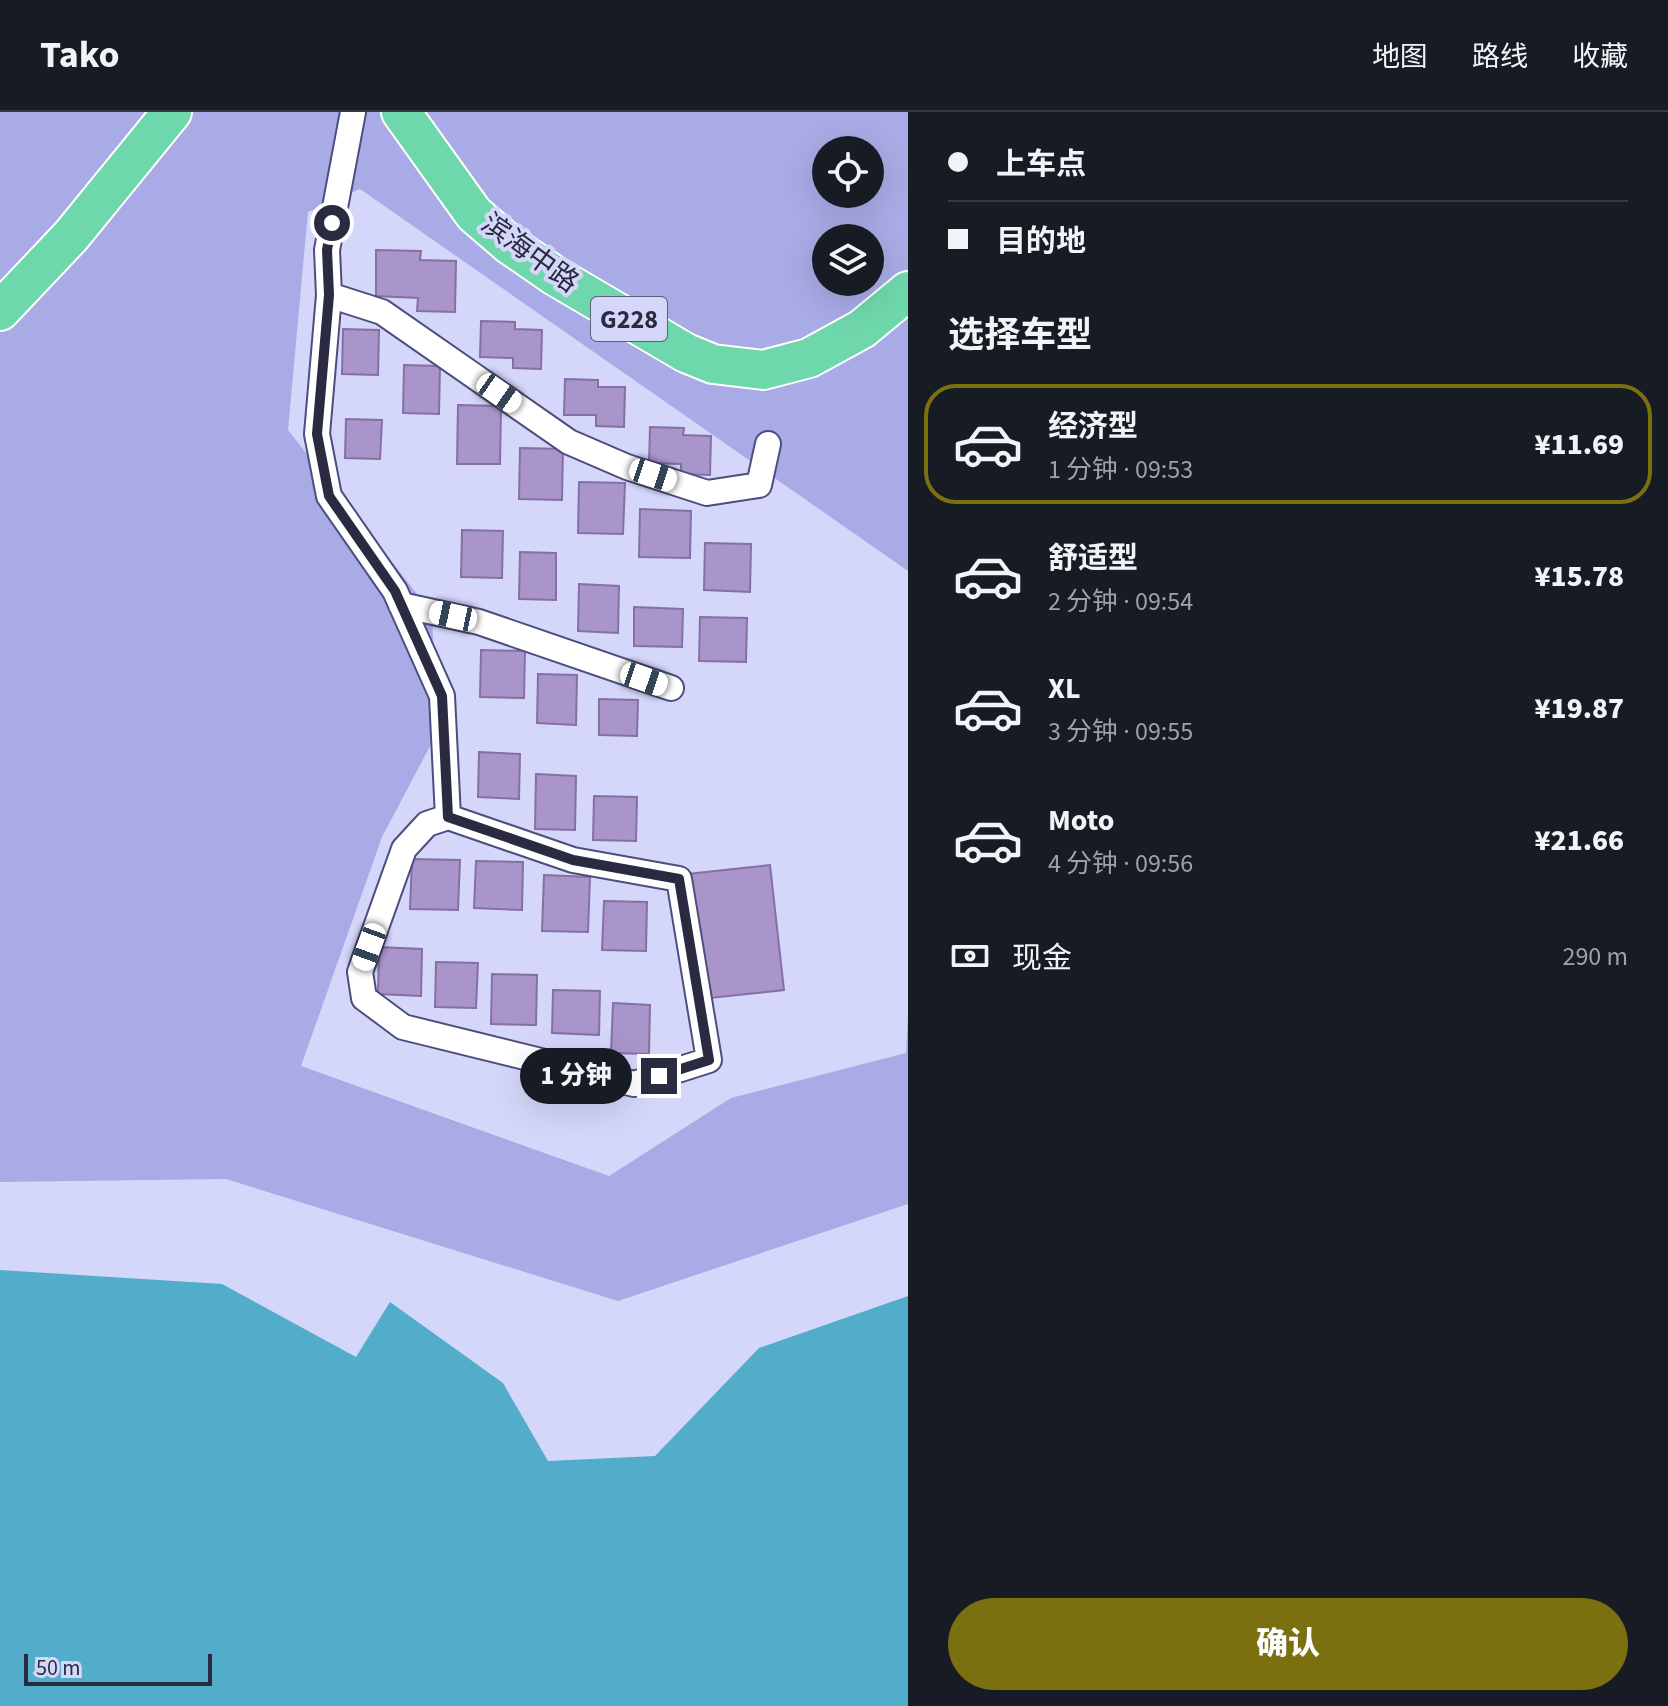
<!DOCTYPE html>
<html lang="zh">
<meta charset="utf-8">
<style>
:root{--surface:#171b24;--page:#242831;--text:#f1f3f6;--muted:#9ea1a6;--line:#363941;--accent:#7b7010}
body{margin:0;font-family:"Source Sans 3","Noto Sans SC",sans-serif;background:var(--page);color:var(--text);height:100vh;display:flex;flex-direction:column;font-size:30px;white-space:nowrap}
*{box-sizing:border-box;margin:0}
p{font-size:26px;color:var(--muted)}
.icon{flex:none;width:44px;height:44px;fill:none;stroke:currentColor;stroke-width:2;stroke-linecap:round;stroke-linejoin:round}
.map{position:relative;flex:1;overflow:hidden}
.drawer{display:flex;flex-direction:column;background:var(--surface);width:760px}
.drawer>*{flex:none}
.top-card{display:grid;align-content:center;height:176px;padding:0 40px;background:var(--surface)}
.buttons{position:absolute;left:812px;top:24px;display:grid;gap:16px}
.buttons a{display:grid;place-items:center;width:72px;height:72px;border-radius:50%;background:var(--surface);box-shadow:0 8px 32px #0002;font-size:40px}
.scale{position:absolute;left:24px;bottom:20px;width:188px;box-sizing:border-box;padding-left:8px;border:4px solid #2a2b41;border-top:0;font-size:22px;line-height:28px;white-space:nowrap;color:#2a2b41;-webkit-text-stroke:6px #d5d7fa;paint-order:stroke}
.end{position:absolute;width:36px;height:36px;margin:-18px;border:10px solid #2a2b41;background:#fff;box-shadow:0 0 0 4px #fff}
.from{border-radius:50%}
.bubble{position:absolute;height:56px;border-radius:28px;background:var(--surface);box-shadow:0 8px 32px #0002;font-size:26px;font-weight:800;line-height:56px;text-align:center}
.car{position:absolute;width:24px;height:48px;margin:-24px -12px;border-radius:10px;box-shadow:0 0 6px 2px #0007;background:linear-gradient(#fff 24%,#345 0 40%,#fff 0 76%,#345 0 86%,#fff 0)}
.top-card b{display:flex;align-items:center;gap:28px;height:76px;font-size:30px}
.top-card b+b{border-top:2px solid var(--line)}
.top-card i{width:20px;height:20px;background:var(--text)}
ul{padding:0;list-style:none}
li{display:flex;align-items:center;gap:24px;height:120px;margin:0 16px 12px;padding:0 24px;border:4px solid transparent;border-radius:32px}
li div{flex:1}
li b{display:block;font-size:30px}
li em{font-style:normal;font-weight:800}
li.selected{border-color:var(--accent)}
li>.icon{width:72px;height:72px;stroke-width:1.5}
h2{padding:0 40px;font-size:36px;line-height:96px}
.pay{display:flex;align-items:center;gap:20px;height:88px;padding:0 40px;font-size:30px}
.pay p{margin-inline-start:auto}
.cta{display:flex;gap:16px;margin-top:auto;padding:16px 40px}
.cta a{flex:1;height:92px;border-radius:48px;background:var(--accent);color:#fff;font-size:32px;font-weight:800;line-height:92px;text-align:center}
header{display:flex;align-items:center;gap:48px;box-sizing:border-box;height:112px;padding:0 40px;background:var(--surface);border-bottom:2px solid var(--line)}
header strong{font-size:38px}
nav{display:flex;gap:44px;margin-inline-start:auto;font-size:28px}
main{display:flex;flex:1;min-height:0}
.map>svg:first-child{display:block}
.green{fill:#a8abe5;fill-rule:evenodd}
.water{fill:#52adcb}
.building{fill:#aa95ca;stroke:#8470a2;stroke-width:2}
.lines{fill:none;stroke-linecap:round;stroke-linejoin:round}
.minor-casing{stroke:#4d4e7e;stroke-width:28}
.trunk-casing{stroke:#fff;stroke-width:42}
.minor{stroke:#fff;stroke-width:24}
.trunk{stroke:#6ed7ab;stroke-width:38}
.route{stroke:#2a2b41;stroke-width:10}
.labels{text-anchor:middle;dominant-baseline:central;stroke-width:8;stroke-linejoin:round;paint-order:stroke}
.shield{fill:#d5d7fa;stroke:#5d5f78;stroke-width:2}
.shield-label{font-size:26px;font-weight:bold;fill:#2a2b41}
.street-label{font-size:28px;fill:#2a2b41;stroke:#d5d7fa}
</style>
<header>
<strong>Tako</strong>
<nav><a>地图</a><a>路线</a><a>收藏</a></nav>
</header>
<main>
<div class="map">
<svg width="908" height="1594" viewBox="0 0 908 1594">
<rect width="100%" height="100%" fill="#d5d7fa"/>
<path class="green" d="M 0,0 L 908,0 L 908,459 L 360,77 L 308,100 L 288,318 L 432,501 L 437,621 L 382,725 L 301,954 L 609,1064 L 731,986 L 906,941 L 908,902 L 908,1092 L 618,1189 L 226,1067 L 0,1070 ZM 826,38 L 870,38 L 870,82 L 826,82 ZM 826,126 L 870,126 L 870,170 L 826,170 Z"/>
<path class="water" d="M 0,1158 L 222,1172 L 356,1245 L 390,1190 L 503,1271 L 548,1349 L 655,1344 L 759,1236 L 908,1184 L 908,1594 L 0,1594 Z"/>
<path class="building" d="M 376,138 L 421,139 L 420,148 L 456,149 L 455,200 L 417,199 L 418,186 L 376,184 Z
M 481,209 L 515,210 L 515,217 L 542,218 L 541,257 L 513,256 L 513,246 L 480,245 Z
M 343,217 L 379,218 L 378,263 L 342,262 Z
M 404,253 L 440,254 L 439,302 L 403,301 Z
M 565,267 L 598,268 L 598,275 L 625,275 L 624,315 L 596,314 L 596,303 L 564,303 Z
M 458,293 L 501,294 L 500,352 L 457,352 Z
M 346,307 L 382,308 L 380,347 L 345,346 Z
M 650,315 L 684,316 L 683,323 L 711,324 L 710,363 L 681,362 L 681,352 L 649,351 Z
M 520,336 L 563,337 L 562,388 L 519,387 Z
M 579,370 L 625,371 L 623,422 L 578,421 Z
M 640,397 L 691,399 L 690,446 L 639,445 Z
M 462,418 L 503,419 L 502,466 L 461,465 Z
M 705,431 L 751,432 L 750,480 L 704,478 Z
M 520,440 L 556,441 L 556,488 L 519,487 Z
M 579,472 L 619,474 L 618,521 L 578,519 Z
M 634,495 L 683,497 L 682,535 L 634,534 Z
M 700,505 L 747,506 L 746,550 L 699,549 Z
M 481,538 L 525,539 L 524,586 L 480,585 Z
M 538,562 L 577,563 L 576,613 L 537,611 Z
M 599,587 L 638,588 L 637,624 L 599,623 Z
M 479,640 L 520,642 L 519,687 L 478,685 Z
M 536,662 L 576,664 L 575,718 L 535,717 Z
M 594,684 L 637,685 L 636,729 L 593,728 Z
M 412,747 L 460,748 L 458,798 L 410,797 Z
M 476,749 L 523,750 L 522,798 L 474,796 Z
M 770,753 L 784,878 L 701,887 L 688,762 Z
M 544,763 L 590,765 L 588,820 L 542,819 Z
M 604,789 L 647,790 L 646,839 L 602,838 Z
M 379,835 L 422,837 L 421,884 L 378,882 Z
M 436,850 L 478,851 L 476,896 L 435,895 Z
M 492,862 L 537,863 L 536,913 L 491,912 Z
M 553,878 L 600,879 L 599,923 L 552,921 Z
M 613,891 L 650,893 L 649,942 L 611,941 Z"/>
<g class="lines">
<g class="minor-casing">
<path id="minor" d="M 353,0 L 327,138 L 329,183 L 317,322 L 329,384 L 395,479 L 442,584 L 448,705
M 329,183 L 382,200 L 569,330 L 627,355 L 707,381 L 759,373 L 768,332
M 401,493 L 479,510 L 671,576
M 448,705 L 573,748 L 679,767 L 709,948 L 634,972 L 403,915 L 364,886 L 360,860 L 404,737 L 427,712 Z"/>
</g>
<g class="trunk-casing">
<path id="trunk" d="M 401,0 L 474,102 L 510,133 L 555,164 L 686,241 L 713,252 L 763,258 L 809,246 L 862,217 L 908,179
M 0,199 L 71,124 L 172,0"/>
</g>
<use href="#minor" class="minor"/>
<use href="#trunk" class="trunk"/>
</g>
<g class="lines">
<path class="route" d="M 332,111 L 327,138 L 329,183 L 317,322 L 329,384 L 395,479 L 442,584 L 448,705 L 573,748 L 679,767 L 709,948 L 659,964"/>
</g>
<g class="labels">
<rect class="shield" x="591" y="185" width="76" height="44" rx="6"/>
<g class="shield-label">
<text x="629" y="207">G228</text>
</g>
<g class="street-label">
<text transform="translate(530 141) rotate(36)">滨海中路</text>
</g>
</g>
</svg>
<div class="buttons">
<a><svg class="icon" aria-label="locate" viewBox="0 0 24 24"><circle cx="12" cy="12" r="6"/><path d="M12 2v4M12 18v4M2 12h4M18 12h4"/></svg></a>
<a><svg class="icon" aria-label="layers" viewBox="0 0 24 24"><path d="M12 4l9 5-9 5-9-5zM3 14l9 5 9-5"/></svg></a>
</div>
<div class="scale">50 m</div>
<i class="end from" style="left:332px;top:111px"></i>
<i class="end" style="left:659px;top:964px"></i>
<div class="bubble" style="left:520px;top:936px;width:112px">1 分钟</div>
<i class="car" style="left:499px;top:281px;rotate:125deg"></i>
<i class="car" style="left:653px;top:363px;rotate:108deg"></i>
<i class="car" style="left:453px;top:504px;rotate:282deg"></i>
<i class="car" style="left:644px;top:567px;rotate:109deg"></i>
<i class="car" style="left:369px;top:835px;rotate:200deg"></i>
</div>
<section class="drawer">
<div class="top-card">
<b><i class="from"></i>上车点</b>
<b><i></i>目的地</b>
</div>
<h2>选择车型</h2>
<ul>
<li class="selected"><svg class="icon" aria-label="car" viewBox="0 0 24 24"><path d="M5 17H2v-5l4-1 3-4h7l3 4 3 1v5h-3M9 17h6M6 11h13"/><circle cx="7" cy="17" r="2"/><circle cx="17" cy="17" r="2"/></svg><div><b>经济型</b><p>1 分钟 · 09:53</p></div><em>¥11.69</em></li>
<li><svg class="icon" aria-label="car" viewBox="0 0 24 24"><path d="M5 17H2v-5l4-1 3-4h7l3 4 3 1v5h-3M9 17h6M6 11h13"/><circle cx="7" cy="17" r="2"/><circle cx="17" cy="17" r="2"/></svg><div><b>舒适型</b><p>2 分钟 · 09:54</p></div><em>¥15.78</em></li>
<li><svg class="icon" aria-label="car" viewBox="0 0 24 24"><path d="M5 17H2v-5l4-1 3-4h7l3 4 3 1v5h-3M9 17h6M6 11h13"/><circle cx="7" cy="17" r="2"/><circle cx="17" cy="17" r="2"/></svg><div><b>XL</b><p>3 分钟 · 09:55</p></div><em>¥19.87</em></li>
<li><svg class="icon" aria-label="car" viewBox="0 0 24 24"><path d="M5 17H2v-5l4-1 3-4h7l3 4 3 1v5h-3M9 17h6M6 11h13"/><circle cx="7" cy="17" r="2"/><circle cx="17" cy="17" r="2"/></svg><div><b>Moto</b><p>4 分钟 · 09:56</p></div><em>¥21.66</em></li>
</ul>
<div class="pay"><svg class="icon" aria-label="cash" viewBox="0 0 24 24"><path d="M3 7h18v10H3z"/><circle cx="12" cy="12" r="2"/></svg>现金<p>290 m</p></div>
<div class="cta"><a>确认</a></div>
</section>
</main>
